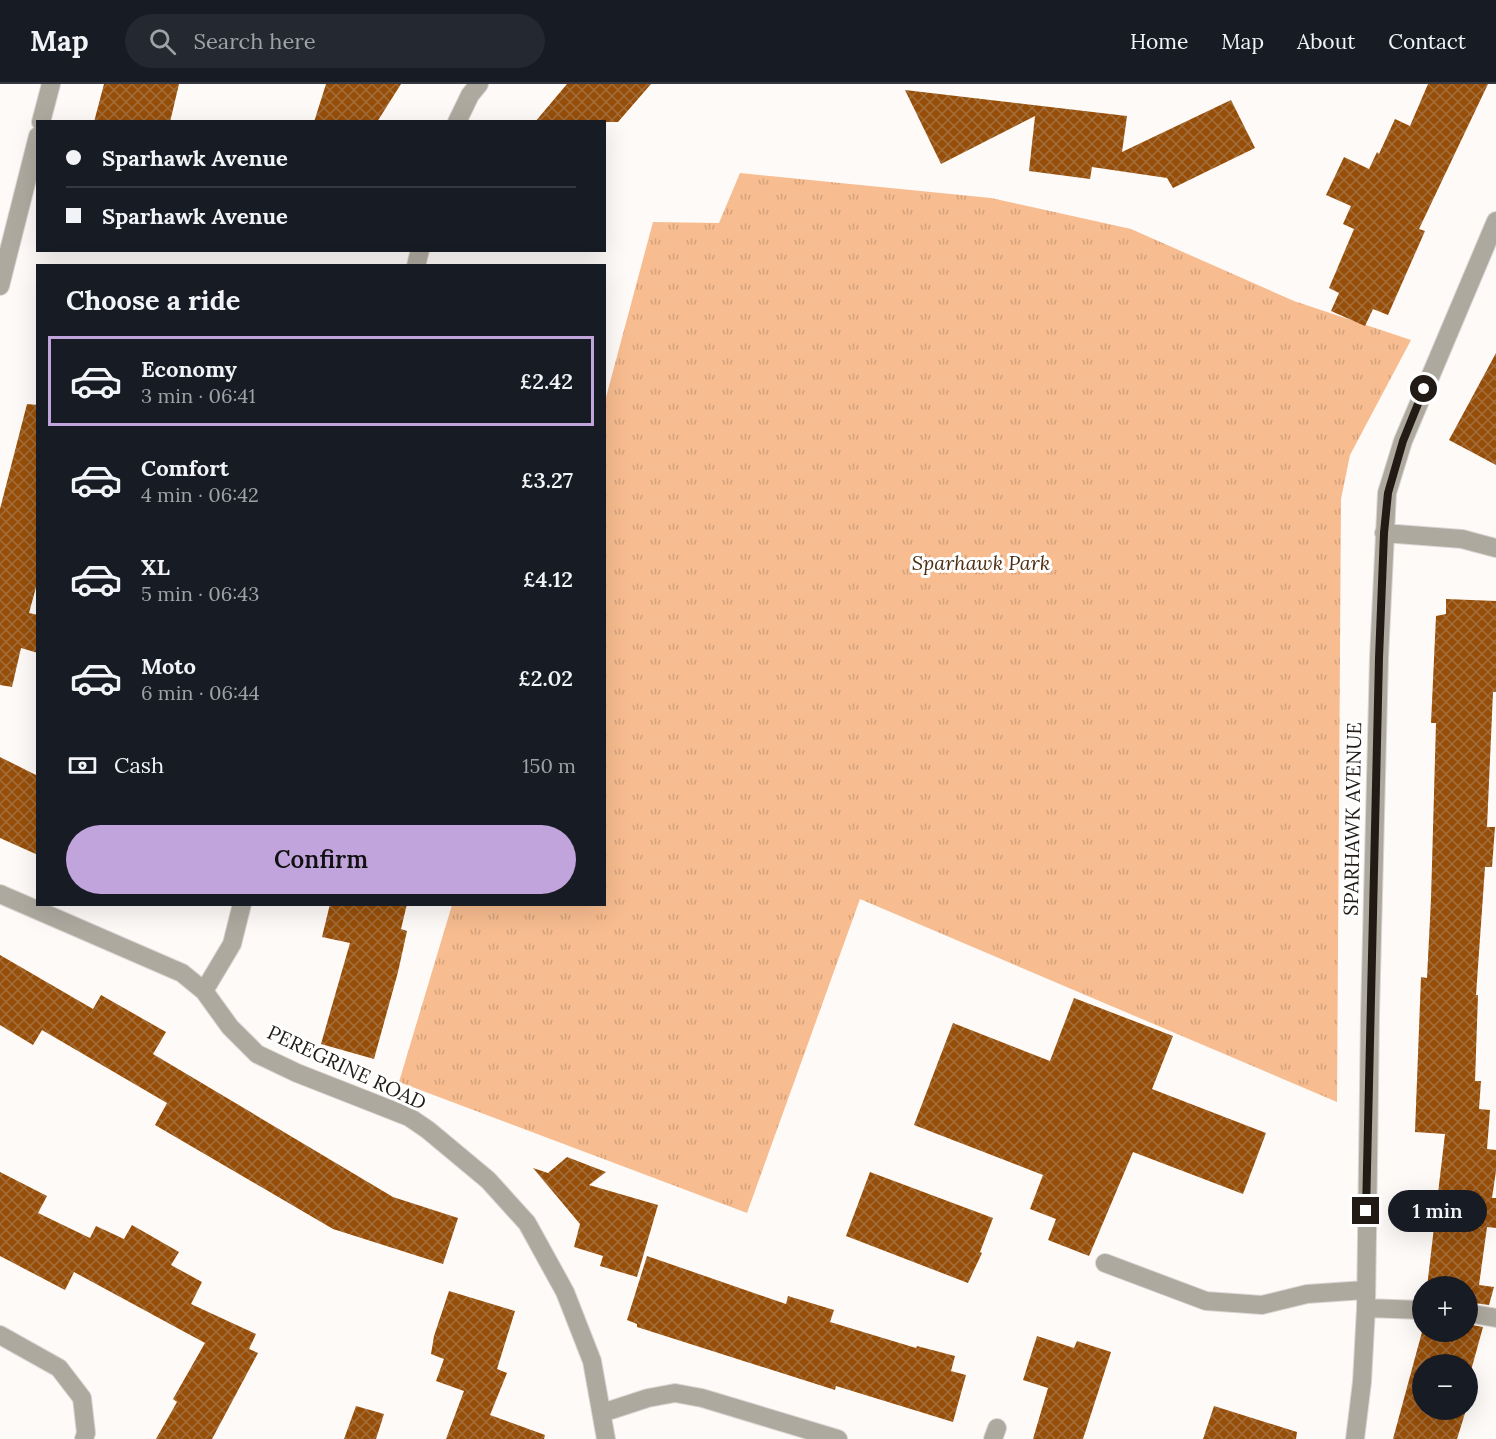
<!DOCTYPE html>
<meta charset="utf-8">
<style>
:root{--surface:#171b24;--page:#242831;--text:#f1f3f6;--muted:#9ea1a6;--line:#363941;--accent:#c0a4db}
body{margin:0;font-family:Lora,serif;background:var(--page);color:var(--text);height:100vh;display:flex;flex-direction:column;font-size:22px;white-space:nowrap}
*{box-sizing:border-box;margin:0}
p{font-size:20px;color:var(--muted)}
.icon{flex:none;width:33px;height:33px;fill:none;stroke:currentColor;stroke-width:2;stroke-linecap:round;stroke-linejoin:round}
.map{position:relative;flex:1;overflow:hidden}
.side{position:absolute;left:36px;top:180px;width:570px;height:642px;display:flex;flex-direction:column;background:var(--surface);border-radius:0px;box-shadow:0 6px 24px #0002}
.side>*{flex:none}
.hud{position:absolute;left:36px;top:36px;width:570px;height:132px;border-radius:0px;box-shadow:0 6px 24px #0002;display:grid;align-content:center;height:132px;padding:0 30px;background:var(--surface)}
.controls{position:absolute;left:1412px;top:1192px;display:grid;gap:12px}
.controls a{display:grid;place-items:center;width:66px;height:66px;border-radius:50%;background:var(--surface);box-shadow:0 6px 24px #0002;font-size:30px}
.end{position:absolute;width:27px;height:27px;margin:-14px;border:8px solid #221b15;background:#fff;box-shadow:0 0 0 3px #fff}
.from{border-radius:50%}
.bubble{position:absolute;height:42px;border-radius:21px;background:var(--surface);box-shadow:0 6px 24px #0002;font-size:20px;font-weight:600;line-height:42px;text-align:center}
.hud b{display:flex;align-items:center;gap:21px;height:57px;font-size:22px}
.hud b+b{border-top:2px solid var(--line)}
.hud i{width:15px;height:15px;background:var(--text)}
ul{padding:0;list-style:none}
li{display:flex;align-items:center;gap:18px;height:90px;margin:0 12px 9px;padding:0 18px;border:3px solid transparent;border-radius:0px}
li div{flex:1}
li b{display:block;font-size:22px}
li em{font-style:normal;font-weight:600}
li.selected{border-color:var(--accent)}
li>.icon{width:54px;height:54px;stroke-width:1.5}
h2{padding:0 30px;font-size:27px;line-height:72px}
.pay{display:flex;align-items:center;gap:15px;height:66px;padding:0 30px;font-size:22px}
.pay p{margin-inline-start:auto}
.primary-button{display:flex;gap:12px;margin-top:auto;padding:12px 30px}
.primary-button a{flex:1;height:69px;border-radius:36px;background:var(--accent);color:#111;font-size:24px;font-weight:600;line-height:69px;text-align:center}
header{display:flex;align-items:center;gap:36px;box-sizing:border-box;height:84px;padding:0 30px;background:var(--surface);border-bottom:2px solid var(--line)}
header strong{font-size:28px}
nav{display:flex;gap:33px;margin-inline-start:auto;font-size:21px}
.search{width:420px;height:54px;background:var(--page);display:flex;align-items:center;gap:15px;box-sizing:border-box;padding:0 21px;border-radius:33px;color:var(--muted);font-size:22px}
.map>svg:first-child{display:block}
.park{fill:url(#park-tufts)}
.building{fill:url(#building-cross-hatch)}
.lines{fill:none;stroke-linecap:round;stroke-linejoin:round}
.minor-casing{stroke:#dbd6d3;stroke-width:20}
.minor{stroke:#aea99f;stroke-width:18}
.route{stroke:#221b15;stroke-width:8}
.labels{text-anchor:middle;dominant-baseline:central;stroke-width:6;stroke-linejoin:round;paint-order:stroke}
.park-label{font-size:20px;font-style:italic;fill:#4e2f14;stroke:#fff}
.street-label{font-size:20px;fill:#221b15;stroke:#fff}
</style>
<header>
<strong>Map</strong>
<div class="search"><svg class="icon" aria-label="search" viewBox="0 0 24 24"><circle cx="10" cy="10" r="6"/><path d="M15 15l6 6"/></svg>Search here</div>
<nav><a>Home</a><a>Map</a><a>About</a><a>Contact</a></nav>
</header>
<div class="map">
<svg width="1496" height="1355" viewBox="0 0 1496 1355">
<defs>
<pattern id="park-tufts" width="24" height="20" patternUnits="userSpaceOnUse" patternTransform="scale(1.5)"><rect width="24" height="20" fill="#f7bc8f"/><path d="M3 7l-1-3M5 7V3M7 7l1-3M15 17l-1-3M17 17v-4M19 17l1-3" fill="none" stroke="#d3a17a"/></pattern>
<pattern id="building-cross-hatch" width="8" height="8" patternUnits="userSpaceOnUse" patternTransform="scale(1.5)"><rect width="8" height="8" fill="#974e08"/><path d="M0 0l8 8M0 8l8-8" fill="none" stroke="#a26f3d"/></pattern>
</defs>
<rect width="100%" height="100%" fill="#fefaf7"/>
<path class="park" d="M 740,89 L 991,114 L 1131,145 L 1294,217 L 1411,256 L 1350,371 L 1341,415 L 1337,1018 L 860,815 L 747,1129 L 399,998 L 452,821 L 604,820 L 605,317 L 653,138 L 719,139 Z"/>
<path class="building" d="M 104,0 L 179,0 L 170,38 L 94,38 Z
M 326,0 L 401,0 L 377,38 L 314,38 Z
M 567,0 L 651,0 L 618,38 L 535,38 Z
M 1428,0 L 1488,0 L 1419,145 L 1425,147 L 1388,231 L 1373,225 L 1365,242 L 1331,227 L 1339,209 L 1329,204 L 1354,145 L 1343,140 L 1351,122 L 1326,111 L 1344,73 L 1369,85 L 1377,68 L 1379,70 L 1395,35 L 1410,42 Z
M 905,6 L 1127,32 L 1122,68 L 1231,16 L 1255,64 L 1173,104 L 1167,94 L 1092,83 L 1090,95 L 1029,87 L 1035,32 L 941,80 Z
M 1496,269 L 1496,381 L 1449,356 Z
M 27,320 L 38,321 L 38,496 L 29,529 L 38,531 L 38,569 L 21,564 L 12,603 L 0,601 L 0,425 Z
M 1446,515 L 1496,517 L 1496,608 L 1493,608 L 1487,743 L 1495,743 L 1492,783 L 1485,783 L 1476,911 L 1478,911 L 1475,997 L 1481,997 L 1479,1025 L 1490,1026 L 1487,1065 L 1496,1066 L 1496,1087 L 1492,1114 L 1496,1114 L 1496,1144 L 1487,1143 L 1479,1201 L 1494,1203 L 1489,1221 L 1467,1218 L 1467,1203 L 1427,1203 L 1445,1050 L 1415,1048 L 1421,893 L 1427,894 L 1431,815 L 1436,639 L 1431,639 L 1436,532 L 1446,530 Z
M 0,673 L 38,692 L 38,771 L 0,754 Z
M 330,820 L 407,820 L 401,845 L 407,847 L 398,888 L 374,975 L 321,960 L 350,859 L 322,853 Z
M 0,871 L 93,925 L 101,911 L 166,948 L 153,970 L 393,1113 L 458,1134 L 443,1180 L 333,1145 L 155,1041 L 167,1019 L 42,946 L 33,961 L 0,941 Z
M 1074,914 L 1173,952 L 1152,1005 L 1266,1049 L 1243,1110 L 1133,1068 L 1089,1172 L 1048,1156 L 1056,1135 L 1030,1125 L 1043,1091 L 914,1041 L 953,939 L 1050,977 Z
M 567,1073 L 606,1088 L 589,1101 L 658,1121 L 637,1193 L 600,1182 L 603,1172 L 574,1163 L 580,1140 L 533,1084 L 548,1089 Z
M 0,1088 L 47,1112 L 38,1129 L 90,1154 L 96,1142 L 124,1155 L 132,1141 L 179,1168 L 171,1181 L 202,1198 L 191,1220 L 256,1250 L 249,1265 L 258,1269 L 212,1355 L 156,1355 L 177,1318 L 173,1315 L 205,1259 L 74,1188 L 65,1206 L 0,1172 Z
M 870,1088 L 993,1134 L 980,1168 L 982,1169 L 968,1199 L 846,1152 Z
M 647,1172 L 786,1220 L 788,1212 L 834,1226 L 830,1238 L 916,1264 L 917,1262 L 955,1272 L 951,1287 L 966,1291 L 953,1338 L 836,1302 L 835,1306 L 637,1243 L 637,1240 L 627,1236 Z
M 449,1207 L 515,1227 L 497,1285 L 507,1289 L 490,1331 L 545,1351 L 544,1355 L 446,1355 L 464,1307 L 436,1297 L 444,1275 L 431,1270 L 434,1252 Z
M 1467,1240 L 1483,1243 L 1467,1301 L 1467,1281 L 1422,1281 L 1422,1326 L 1466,1326 L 1457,1355 L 1393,1355 L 1422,1248 L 1467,1248 Z
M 1037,1252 L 1074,1264 L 1077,1257 L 1111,1268 L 1083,1355 L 1033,1355 L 1048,1304 L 1023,1296 Z
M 356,1322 L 384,1330 L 376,1355 L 344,1355 Z
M 1214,1322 L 1297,1348 L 1296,1355 L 1203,1355 Z"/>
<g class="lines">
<g class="minor-casing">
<path id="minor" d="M 41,38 L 51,0
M 457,38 L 470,11 L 479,0
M 416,182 L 420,166
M 0,202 L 38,52
M 1384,449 L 1462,455 L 1496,464
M 0,810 L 182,889 L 204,907 L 230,943 L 257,970 L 297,989 L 409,1033 L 428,1046 L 488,1096 L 527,1139 L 565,1208 L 592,1277 L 606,1355
M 204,907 L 232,860 L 242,820
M 1105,1179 L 1206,1217 L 1262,1221 L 1307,1210 L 1365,1206
M 1366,1224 L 1422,1226
M 1467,1229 L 1496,1234
M 0,1251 L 59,1284 L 82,1314 L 86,1349 L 84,1355
M 602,1329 L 648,1314 L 675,1309 L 702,1314 L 838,1355
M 993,1355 L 997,1344
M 1355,1355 L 1362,1298 L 1366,1224 L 1370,931 L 1379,574 L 1387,409 L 1403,357 L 1496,137"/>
</g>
<use href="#minor" class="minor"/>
</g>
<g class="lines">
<path class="route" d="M 1366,1127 L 1379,574 L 1384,449 L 1388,409 L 1403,357 L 1424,305"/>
</g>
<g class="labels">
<g class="park-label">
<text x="981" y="478">Sparhawk Park</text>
</g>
<g class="street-label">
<text transform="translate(1352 735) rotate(-89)">SPARHAWK AVENUE</text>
<text transform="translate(347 983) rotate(25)">PEREGRINE ROAD</text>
</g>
</g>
</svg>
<div class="controls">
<a>+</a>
<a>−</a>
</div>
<i class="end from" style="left:1424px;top:305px"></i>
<i class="end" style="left:1366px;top:1127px"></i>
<div class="bubble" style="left:1388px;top:1106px;width:99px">1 min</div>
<div class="hud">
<b><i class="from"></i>Sparhawk Avenue</b>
<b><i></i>Sparhawk Avenue</b>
</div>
<section class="side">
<h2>Choose a ride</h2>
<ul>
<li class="selected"><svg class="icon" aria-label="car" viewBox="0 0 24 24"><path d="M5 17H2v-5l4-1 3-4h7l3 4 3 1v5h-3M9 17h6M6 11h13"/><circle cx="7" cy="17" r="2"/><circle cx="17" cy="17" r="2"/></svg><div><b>Economy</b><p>3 min · 06:41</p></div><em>£2.42</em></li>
<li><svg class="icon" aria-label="car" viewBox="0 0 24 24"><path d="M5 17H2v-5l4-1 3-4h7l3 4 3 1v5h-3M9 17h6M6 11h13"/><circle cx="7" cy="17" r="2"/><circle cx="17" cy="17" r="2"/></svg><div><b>Comfort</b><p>4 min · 06:42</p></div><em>£3.27</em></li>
<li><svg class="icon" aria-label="car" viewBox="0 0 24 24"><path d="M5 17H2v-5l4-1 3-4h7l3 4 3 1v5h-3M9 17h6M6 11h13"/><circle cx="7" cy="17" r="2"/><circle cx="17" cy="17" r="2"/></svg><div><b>XL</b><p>5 min · 06:43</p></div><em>£4.12</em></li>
<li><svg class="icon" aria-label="car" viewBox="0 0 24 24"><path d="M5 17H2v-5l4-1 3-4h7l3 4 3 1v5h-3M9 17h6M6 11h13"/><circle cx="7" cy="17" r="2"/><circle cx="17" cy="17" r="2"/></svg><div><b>Moto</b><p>6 min · 06:44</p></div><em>£2.02</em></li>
</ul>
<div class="pay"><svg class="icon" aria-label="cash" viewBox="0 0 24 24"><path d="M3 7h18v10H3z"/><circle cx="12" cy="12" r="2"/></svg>Cash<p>150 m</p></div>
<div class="primary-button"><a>Confirm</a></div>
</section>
</div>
